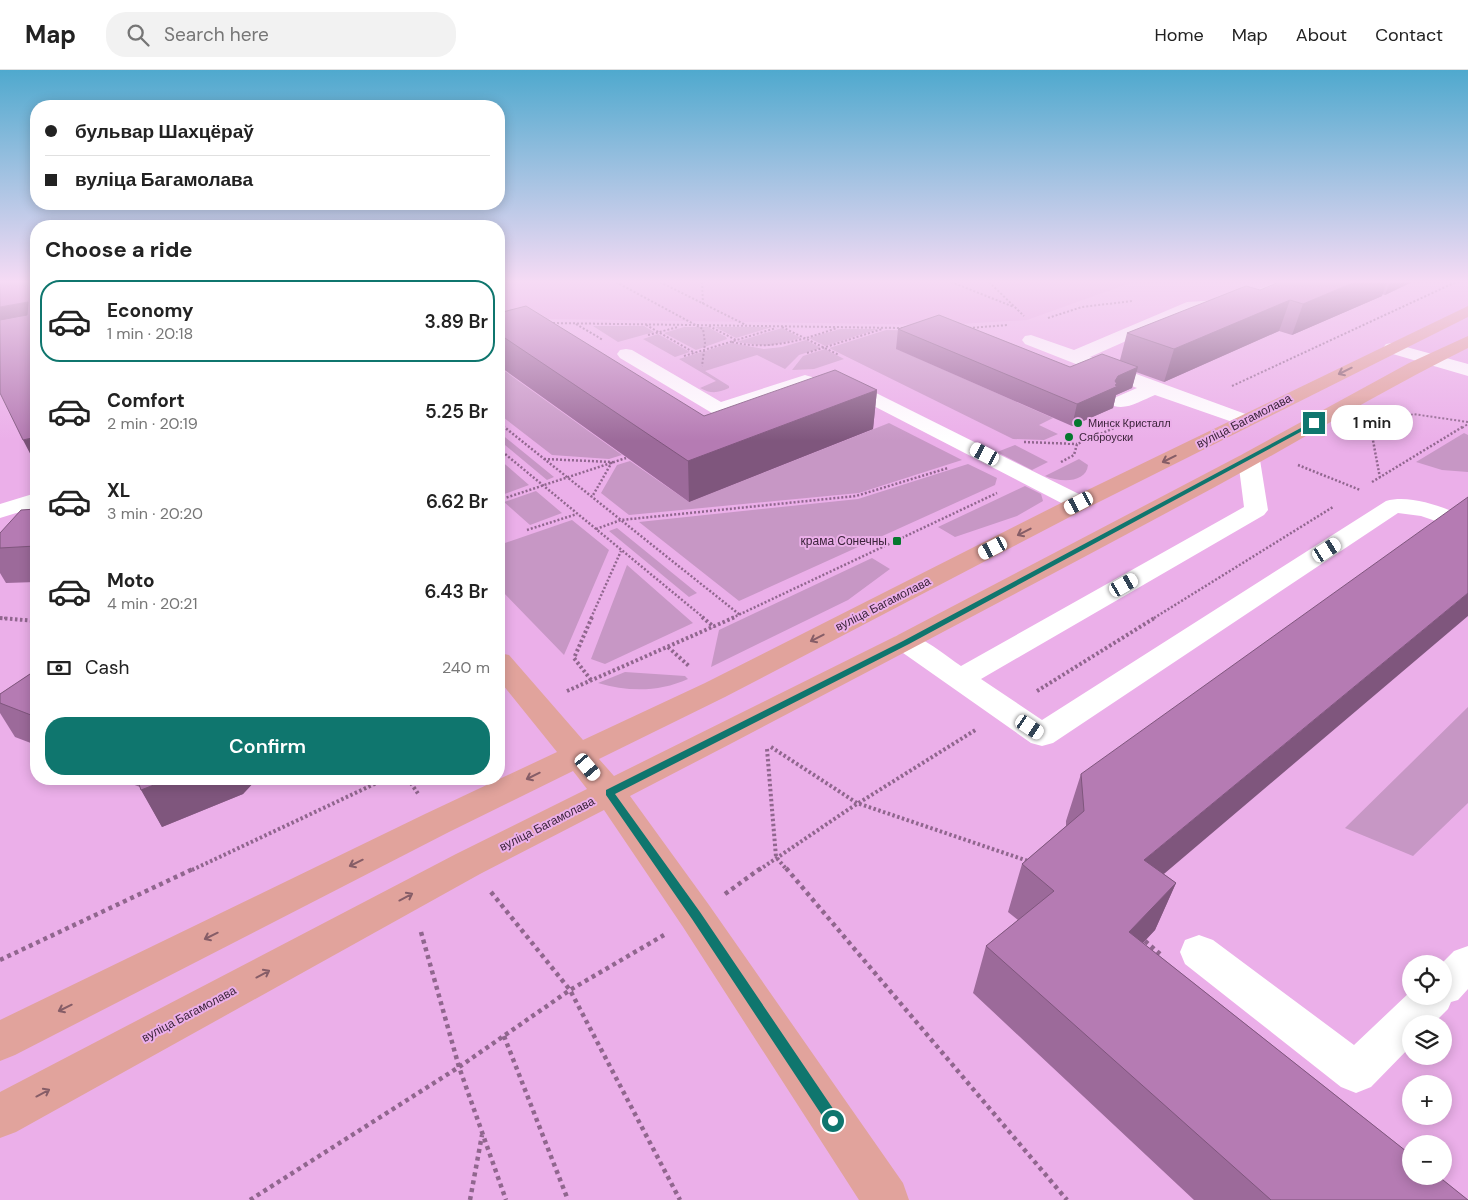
<!DOCTYPE html>
<meta charset="utf-8">
<style>
:root{--surface:#fff;--page:#f2f2f2;--text:#222;--muted:#767676;--line:#e0e0e0;--accent:#0f766e}
body{margin:0;font-family:"DM Sans",sans-serif;background:var(--page);color:var(--text);height:100vh;display:flex;flex-direction:column;font-size:19px;white-space:nowrap}
*{box-sizing:border-box;margin:0}
p{font-size:16px;color:var(--muted)}
.icon{flex:none;width:28px;height:28px;fill:none;stroke:currentColor;stroke-width:2;stroke-linecap:round;stroke-linejoin:round}
.map{position:relative;flex:1;overflow:hidden}
.drawer{position:absolute;left:30px;top:150px;width:475px;height:565px;display:flex;flex-direction:column;background:var(--surface);border-radius:20px;box-shadow:0 2px 12px #0003}
.drawer>*{flex:none}
.hud{position:absolute;left:30px;top:30px;width:475px;height:110px;border-radius:20px;box-shadow:0 2px 12px #0003;display:grid;align-content:center;height:110px;padding:0 15px;background:var(--surface)}
.controls{position:absolute;left:1402px;top:885px;display:grid;gap:10px}
.controls a{display:grid;place-items:center;width:50px;height:50px;border-radius:50%;background:var(--surface);box-shadow:0 2px 12px #0003;font-size:25px}
.end{position:absolute;width:22px;height:22px;margin:-11px;border:6px solid #0f766e;background:#fff;box-shadow:0 0 0 2px #fff}
.from{border-radius:50%}
.bubble{position:absolute;height:35px;border-radius:18px;background:var(--surface);box-shadow:0 2px 12px #0003;font-size:16px;font-weight:600;line-height:35px;text-align:center}
.car{position:absolute;width:15px;height:30px;margin:-15px -8px;border-radius:6px;box-shadow:0 0 4px 1px #0007;background:linear-gradient(#fff 24%,#345 0 40%,#fff 0 76%,#345 0 86%,#fff 0)}
.hud b{display:flex;align-items:center;gap:18px;height:48px;font-size:19px}
.hud b+b{border-top:1px solid var(--line)}
.hud i{width:12px;height:12px;background:var(--text)}
ul{padding:0;list-style:none}
li{display:flex;align-items:center;gap:15px;height:82px;margin:0 10px 8px;padding:0 5px;border:2px solid transparent;border-radius:20px}
li div{flex:1}
li b{display:block;font-size:19px}
li em{font-style:normal;font-weight:600}
li.active{border-color:var(--accent)}
li>.icon{width:45px;height:45px;stroke-width:1.5}
h2{padding:0 15px;font-size:22px;line-height:60px}
.pay{display:flex;align-items:center;gap:12px;height:55px;padding:0 15px;font-size:19px}
.pay p{margin-inline-start:auto}
.action{display:flex;gap:10px;margin-top:auto;padding:10px 15px}
.action a{flex:1;height:58px;border-radius:20px;background:var(--accent);color:#fff;font-size:20px;font-weight:600;line-height:58px;text-align:center}
header{display:flex;align-items:center;gap:30px;box-sizing:border-box;height:70px;padding:0 25px;background:var(--surface);border-bottom:1px solid var(--line)}
header strong{font-size:24px}
nav{display:flex;gap:28px;margin-inline-start:auto;font-size:18px}
.search{width:350px;height:45px;background:var(--page);display:flex;align-items:center;gap:12px;box-sizing:border-box;padding:0 18px;border-radius:20px;color:var(--muted);font-size:19px}
.map>svg:first-child{display:block}
.built{fill:#e3a1e0}
.green{fill:#c797c5}
.lines{fill:none;stroke-linecap:round;stroke-linejoin:round}
.path-far3{stroke:#90668e;stroke-width:2;stroke-dasharray:2 2;stroke-linecap:butt}
.path-far2{stroke:#90668e;stroke-width:2.5;stroke-dasharray:2 2;stroke-linecap:butt}
.path-far1{stroke:#90668e;stroke-width:4;stroke-dasharray:2.5 2.5;stroke-linecap:butt}
.path{stroke:#90668e;stroke-width:4.5;stroke-dasharray:4 4;stroke-linecap:butt}
.minor{fill:#fff;fill-rule:evenodd}
.major{fill:#e1a39c;fill-rule:evenodd}
.wall{fill:#9c6a9a}
.shaded-wall{fill:#7f567d}
.building{fill:#b57bb3;stroke:#7f567d}
.oneway{stroke:#865d67}
.route{fill:#0f766e}
.poi-dot{fill:#05782e;stroke:#ebafe9;stroke-width:2}
.labels{text-anchor:middle;dominant-baseline:central;stroke-width:4;stroke-linejoin:round;paint-order:stroke}
.far-poi-label{font-size:11px;fill:#3c243b;stroke:#ebafe9;text-anchor:start}
.street-label{font-size:12px;fill:#3c243b;stroke:#ebafe9}
.poi-label{font-size:12px;fill:#3c243b;stroke:#ebafe9;text-anchor:end}
</style>
<header>
<strong>Map</strong>
<div class="search"><svg class="icon" aria-label="search" viewBox="0 0 24 24"><circle cx="10" cy="10" r="6"/><path d="M15 15l6 6"/></svg>Search here</div>
<nav><a>Home</a><a>Map</a><a>About</a><a>Contact</a></nav>
</header>
<div class="map">
<svg width="1468" height="1130" viewBox="0 0 1468 1130">
<rect width="100%" height="100%" fill="#ebafe9"/>
<path class="built" d="M 499,212 L 1133,212 L 1027,250 L 943,255 L 499,248 Z"/>
<path class="green" d="M 593,256 L 644,256 L 654,262 L 618,272 Z
M 684,257 L 708,257 L 726,267 L 727,269 L 696,280 L 664,263 Z
M 715,257 L 772,257 L 736,268 Z
M 782,258 L 801,268 L 769,276 L 736,272 Z
M 840,259 L 878,259 L 825,276 L 809,268 Z
M 886,260 L 945,261 L 897,279 L 1053,348 L 1039,355 L 1058,364 L 1044,370 L 1013,369 L 829,278 Z
M 658,264 L 690,282 L 675,287 L 643,269 Z
M 806,270 L 821,278 L 799,285 L 785,299 L 757,285 L 705,301 L 729,316 L 729,318 C 718,323 711,324 700,318 L 716,311 L 679,289 L 731,273 L 764,279 L 782,277 Z
M 825,279 L 844,289 L 814,299 L 792,300 L 803,286 Z
M 499,297 L 622,385 L 609,389 L 552,385 L 499,344 Z
M 889,353 L 962,390 L 859,423 L 629,445 L 601,423 L 617,395 L 630,391 L 689,432 Z
M 499,363 L 500,363 L 554,407 L 547,410 L 499,370 Z
M 1464,363 L 1468,365 L 1468,402 L 1442,400 L 1416,392 Z
M 1015,375 L 1048,392 L 1032,400 L 997,382 Z
M 499,389 L 529,415 L 499,426 Z
M 1079,389 L 1088,395 C 1086,414 1059,412 1045,406 Z
M 968,394 L 997,408 L 995,415 L 739,531 L 639,452 L 858,429 Z
M 1025,416 L 1041,424 L 1043,431 L 1017,446 L 955,467 L 938,457 Z
M 536,421 L 562,443 L 530,455 L 504,432 Z
M 572,450 L 609,480 L 564,585 L 499,518 L 499,475 Z
M 617,458 L 697,523 L 689,527 L 609,461 Z
M 872,488 L 890,499 L 848,530 L 711,597 L 719,560 Z
M 627,495 L 693,553 L 605,594 L 591,589 Z
M 625,602 L 685,606 L 688,609 C 659,622 629,622 598,613 Z
M 1468,637 L 1468,733 L 1413,786 L 1345,758 Z"/>
<g class="lines">
<path class="path-far3" d="M 616,212 L 703,259 L 705,273 L 702,296
M 660,212 L 746,255
M 702,212 L 703,234
M 951,212 L 1014,237
M 989,212 L 1024,246
M 1048,248 L 1082,237 L 1132,231
M 549,253 L 903,258
M 576,254 L 603,270
M 646,255 L 695,283
M 709,256 L 736,270
M 782,257 L 839,285
M 969,258 L 1008,255
M 648,265 L 678,257
M 732,272 C 769,281 802,270 837,258
M 807,283 L 882,259
M 684,286 L 776,258
M 1232,316 L 1456,212
M 499,353 L 505,358
M 1386,358 L 1413,344 L 1468,352
M 1462,358 L 1468,354"/>
<path class="path-far2" d="M 503,356 L 740,545
M 1024,372 L 1077,374
M 499,379 L 704,548
M 544,389 L 612,392 L 592,427
M 1061,392 L 1074,385 L 1077,374 L 1114,358
M 1298,395 L 1360,420
M 1380,408 L 1372,365 L 1389,356
M 1372,412 L 1464,356
M 499,430 L 626,388
M 596,459 L 621,450 L 856,426 L 948,398
M 527,460 L 577,444
M 0,548 L 5,548
M 591,548 L 621,481
M 732,548 L 997,423
M 1154,548 L 1333,437"/>
<path class="path-far1" d="M 702,547 L 714,557
M 0,548 L 36,551
M 668,577 L 690,597
M 591,610 L 574,588 L 592,547
M 567,621 L 735,547
M 1037,621 L 1156,547
M 771,677 L 857,733 L 1028,791
M 767,679 L 776,787 L 787,800
M 408,709 L 419,725
M 192,800 L 385,709
M 759,800 L 849,739 L 977,659"/>
<path class="path" d="M 786,798 L 1067,1130
M 491,822 L 570,920 L 680,1130
M 725,824 L 761,798
M 421,862 L 459,997 L 506,1130
M 1145,871 L 1160,884
M 0,890 L 195,798
M 504,966 L 568,1130
M 250,1130 L 459,997 L 570,920 L 664,865
M 470,1130 L 482,1065"/>
<path class="minor" d="M 1276,212 L 1297,212 L 1295,215 L 1239,239 L 1196,240 L 1090,287 L 1251,346 L 1254,350 L 1251,354 L 1244,356 L 1155,325 C 1142,330 1128,340 1114,336 L 1111,332 L 1114,328 L 1137,318 L 1025,274 L 1022,270 L 1025,266 L 1031,265 L 1074,280 L 1187,232 L 1236,229 Z
M 1392,273 L 1468,294 L 1468,306 L 1386,282 L 1383,278 L 1386,274 Z
M 626,279 L 632,280 L 721,332 L 805,305 L 812,307 L 814,311 L 812,315 L 719,345 L 712,343 L 620,288 L 617,284 L 620,280 Z
M 842,306 L 1087,428 L 1091,433 L 1087,438 L 1079,440 L 1071,438 L 835,316 L 833,312 L 835,308 Z
M 1249,384 L 1257,385 L 1260,390 L 1268,440 L 1264,445 L 981,609 L 1042,650 L 1386,431 C 1412,424 1443,438 1468,447 L 1468,462 L 1421,446 L 1398,443 L 1053,673 L 1042,676 L 1031,673 L 896,578 L 892,572 L 896,566 C 919,560 942,584 961,596 L 1244,437 L 1238,390 L 1241,385 Z
M 36,423 L 36,437 L 0,448 L 0,434 Z
M 1199,865 L 1213,870 L 1354,975 L 1411,921 L 1411,926 L 1444,926 L 1444,894 L 1441,894 L 1454,881 L 1468,876 L 1468,919 L 1458,930 L 1451,932 L 1448,939 L 1433,954 L 1411,954 L 1411,976 L 1371,1017 L 1356,1023 L 1341,1017 L 1185,894 L 1180,882 L 1185,870 Z"/>
<path class="major" d="M 1468,236 L 1468,247 L 1087,438 L 725,627 L 599,689 L 614,706 L 896,566 L 1241,385 L 1409,293 L 1468,266 L 1468,278 C 1381,321 1298,372 1213,418 C 1019,522 825,625 630,726 L 709,835 L 903,1113 L 909,1130 L 859,1130 L 683,857 L 604,740 L 480,804 L 16,1062 L 0,1068 L 0,1022 L 456,784 L 587,719 L 573,701 L 449,762 L 15,985 L 0,991 L 0,950 L 425,744 L 557,682 L 499,610 L 499,583 L 509,585 L 583,670 L 705,613 L 1071,428 Z"/>
</g>
<path class="wall" d="M 1279,212 L 1412,212 L 1385,225 L 1382,224 L 1382,226 L 1292,265 L 1279,261 L 1164,312 L 1136,302 L 1132,318 L 1116,325 L 1113,338 L 1072,356 L 896,279 L 898,259 L 1070,297 L 1120,290 L 1127,263 L 1260,220 Z
M 499,243 L 704,346 L 877,320 L 873,359 L 689,432 L 499,296 Z
M 36,439 L 36,512 L 6,513 L 0,503 L 0,463 Z
M 36,600 L 36,675 L 15,667 L 0,643 L 0,624 Z
M 1081,704 L 1164,804 L 1176,813 L 1155,860 L 1143,873 L 1468,1130 L 1194,1130 L 973,923 L 986,876 L 1018,850 L 1008,842 L 1022,794 L 1066,756 L 1066,751 Z
M 119,709 L 257,709 L 243,724 L 162,757 L 140,717 Z"/>
<path class="shaded-wall" d="M 1355,212 L 1387,212 L 1382,226 L 1292,265 L 1303,234 Z
M 1390,212 L 1412,212 L 1385,225 Z
M 1290,230 L 1279,261 L 1164,312 L 1174,279 Z
M 28,232 L 36,251 L 0,260 L 0,237 Z
M 1138,297 L 1132,318 L 1116,325 L 1113,338 L 1072,356 L 1077,334 L 1115,311 L 1118,306 Z
M 877,320 L 873,359 L 689,432 L 688,391 Z
M 36,367 L 36,395 L 23,370 Z
M 1468,523 L 1468,546 L 1125,837 L 1144,790 Z
M 169,709 L 257,709 L 243,724 L 162,757 L 141,720 Z
M 1176,813 L 1155,860 L 1109,909 L 1129,862 Z"/>
<path class="building" d="M 0,212 L 36,212 L 36,367 L 23,370 L 0,323 L 0,250 L 27,245 L 28,232 L 0,237 Z
M 1279,212 L 1355,212 L 1303,234 L 1290,230 L 1174,279 L 1127,263 L 1246,216 L 1260,220 Z
M 526,236 L 704,346 L 835,300 L 877,320 L 688,391 L 499,264 L 499,243 Z
M 939,245 L 1070,297 L 1102,284 L 1138,297 L 1118,306 L 1115,311 L 1117,314 L 1115,315 L 1118,316 L 1077,334 L 898,259 Z
M 1468,427 L 1468,523 L 1144,790 L 1176,813 L 1129,862 L 1411,1085 L 1411,1106 L 1438,1106 L 1468,1130 L 1271,1130 L 986,876 L 1054,821 L 1022,794 L 1084,741 L 1081,704 Z
M 36,439 L 36,476 L 0,478 L 0,463 L 21,440 Z
M 36,600 L 36,647 L 0,633 L 0,624 Z
M 137,709 L 169,709 L 141,720 Z"/>
<defs><path id="oneway-shaft" d="M-6 0H5M1.5-3L5.5 0L1.5 3" fill="none" stroke-width="1.6" stroke-linecap="round" stroke-linejoin="round" transform="scale(1.25)"/></defs>
<g class="oneway">
<use href="#oneway-shaft" transform="translate(1345 301) rotate(154)"/>
<use href="#oneway-shaft" transform="translate(1169 389) rotate(154)"/>
<use href="#oneway-shaft" transform="translate(1024 462) rotate(153)"/>
<use href="#oneway-shaft" transform="translate(817 568) rotate(153)"/>
<use href="#oneway-shaft" transform="translate(533 706) rotate(154)"/>
<use href="#oneway-shaft" transform="translate(356 793) rotate(154)"/>
<use href="#oneway-shaft" transform="translate(406 827) rotate(-28)"/>
<use href="#oneway-shaft" transform="translate(211 866) rotate(154)"/>
<use href="#oneway-shaft" transform="translate(263 904) rotate(-28)"/>
<use href="#oneway-shaft" transform="translate(65 938) rotate(154)"/>
<use href="#oneway-shaft" transform="translate(43 1023) rotate(-28)"/>
</g>
<linearGradient id="sky" x2="0" y2="1"><stop stop-color="#4fa9ce"/><stop offset="0.57" stop-color="#f6dbf5"/><stop offset="1" stop-color="#f6dbf5" stop-opacity="0"/></linearGradient>
<rect width="1468" height="371" fill="url(#sky)"/>
<path class="route" d="M 1312,352 L 1317,353 L 909,574 L 615,724 L 700,842 L 838,1046 L 840,1051 L 838,1056 L 833,1058 L 829,1056 L 692,849 L 606,725 L 606,720 L 903,571 Z"/>
<g class="poi-dot">
<circle cx="1078" cy="353" r="5"/>
<circle cx="1069" cy="367" r="5"/>
<rect x="892" y="466" width="10" height="10" rx="2.5"/>
</g>
<g class="labels">
<g class="far-poi-label">
<text x="1088" y="353">Минск Кристалл</text>
<text x="1079" y="367">Сяброуски</text>
</g>
<g class="street-label">
<text transform="translate(1244 351) rotate(-27)">вуліца Багамолава</text>
<text transform="translate(883 534) rotate(-27)">вуліца Багамолава</text>
<text transform="translate(547 754) rotate(-27)">вуліца Багамолава</text>
<text transform="translate(189 944) rotate(-28)">вуліца Багамолава</text>
</g>
<g class="poi-label">
<text x="887" y="471">крама Сонечны</text>
</g>
</g>
</svg>
<div class="controls">
<a><svg class="icon" aria-label="locate" viewBox="0 0 24 24"><circle cx="12" cy="12" r="6"/><path d="M12 2v4M12 18v4M2 12h4M18 12h4"/></svg></a>
<a><svg class="icon" aria-label="layers" viewBox="0 0 24 24"><path d="M12 4l9 5-9 5-9-5zM3 14l9 5 9-5"/></svg></a>
<a>+</a>
<a>−</a>
</div>
<i class="end from" style="left:833px;top:1051px"></i>
<i class="end" style="left:1314px;top:353px"></i>
<div class="bubble" style="left:1331px;top:335px;width:82px">1 min</div>
<i class="car" style="left:985px;top:384px;rotate:297deg"></i>
<i class="car" style="left:1079px;top:433px;rotate:243deg"></i>
<i class="car" style="left:993px;top:478px;rotate:243deg"></i>
<i class="car" style="left:1327px;top:480px;rotate:57deg"></i>
<i class="car" style="left:1124px;top:515px;rotate:60deg"></i>
<i class="car" style="left:1030px;top:657px;rotate:124deg"></i>
<i class="car" style="left:588px;top:697px;rotate:140deg"></i>
<div class="hud">
<b><i class="from"></i>бульвар Шахцёраў</b>
<b><i></i>вуліца Багамолава</b>
</div>
<section class="drawer">
<h2>Choose a ride</h2>
<ul>
<li class="active"><svg class="icon" aria-label="car" viewBox="0 0 24 24"><path d="M5 17H2v-5l4-1 3-4h7l3 4 3 1v5h-3M9 17h6M6 11h13"/><circle cx="7" cy="17" r="2"/><circle cx="17" cy="17" r="2"/></svg><div><b>Economy</b><p>1 min · 20:18</p></div><em>3.89 Br</em></li>
<li><svg class="icon" aria-label="car" viewBox="0 0 24 24"><path d="M5 17H2v-5l4-1 3-4h7l3 4 3 1v5h-3M9 17h6M6 11h13"/><circle cx="7" cy="17" r="2"/><circle cx="17" cy="17" r="2"/></svg><div><b>Comfort</b><p>2 min · 20:19</p></div><em>5.25 Br</em></li>
<li><svg class="icon" aria-label="car" viewBox="0 0 24 24"><path d="M5 17H2v-5l4-1 3-4h7l3 4 3 1v5h-3M9 17h6M6 11h13"/><circle cx="7" cy="17" r="2"/><circle cx="17" cy="17" r="2"/></svg><div><b>XL</b><p>3 min · 20:20</p></div><em>6.62 Br</em></li>
<li><svg class="icon" aria-label="car" viewBox="0 0 24 24"><path d="M5 17H2v-5l4-1 3-4h7l3 4 3 1v5h-3M9 17h6M6 11h13"/><circle cx="7" cy="17" r="2"/><circle cx="17" cy="17" r="2"/></svg><div><b>Moto</b><p>4 min · 20:21</p></div><em>6.43 Br</em></li>
</ul>
<div class="pay"><svg class="icon" aria-label="cash" viewBox="0 0 24 24"><path d="M3 7h18v10H3z"/><circle cx="12" cy="12" r="2"/></svg>Cash<p>240 m</p></div>
<div class="action"><a>Confirm</a></div>
</section>
</div>
